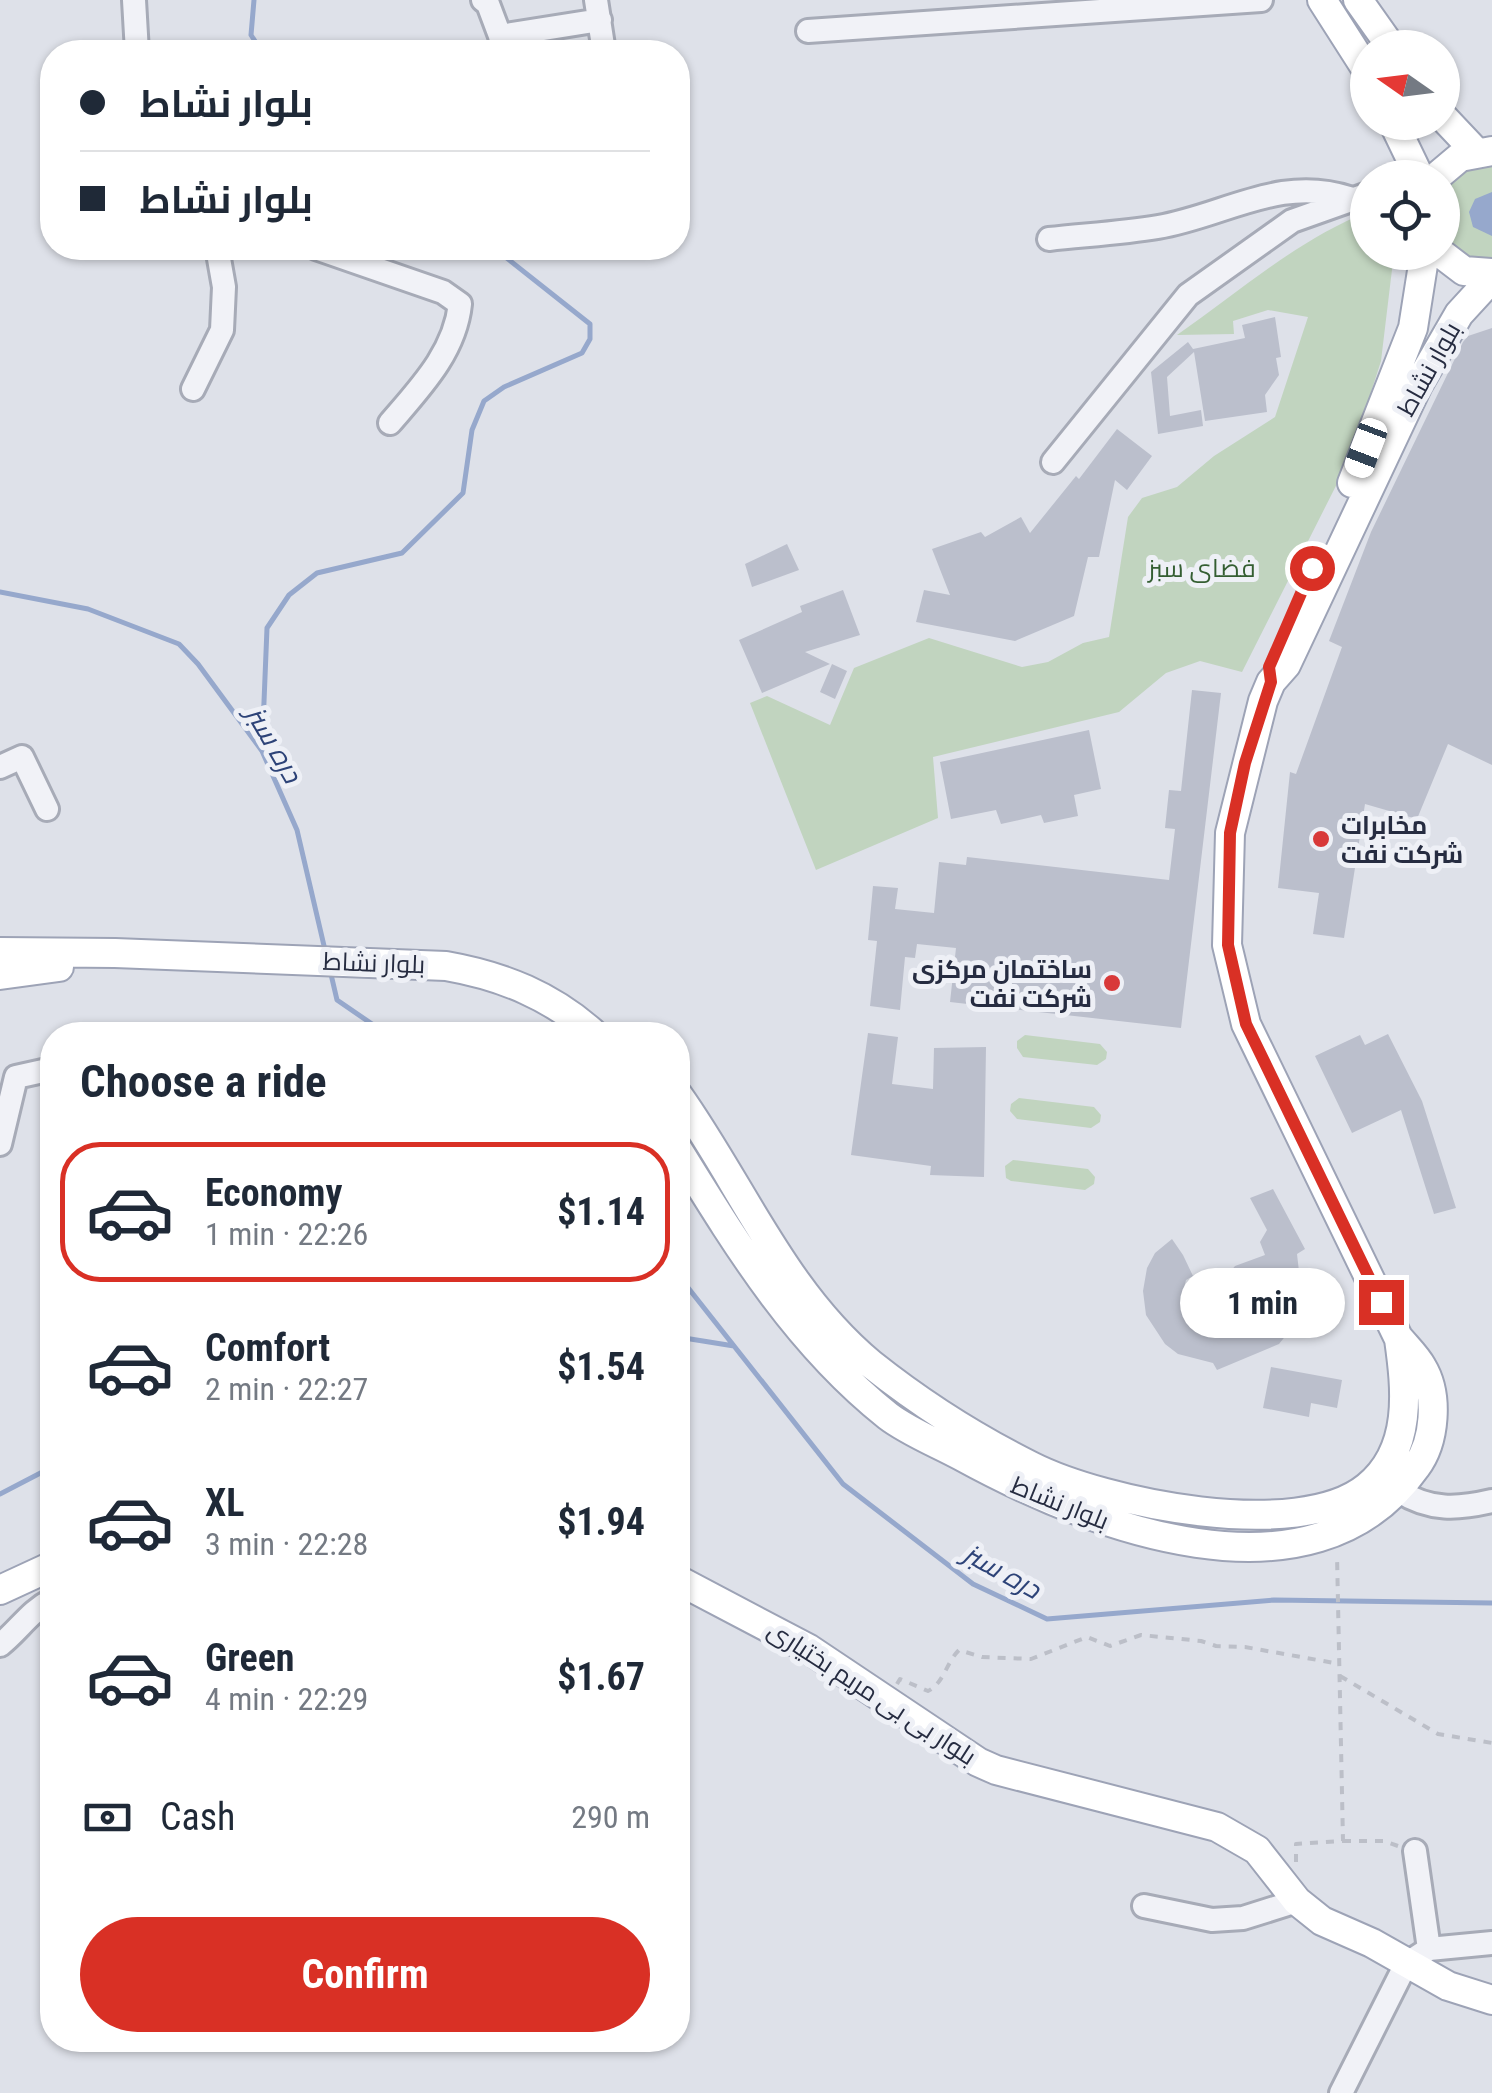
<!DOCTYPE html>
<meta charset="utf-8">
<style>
:root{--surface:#fff;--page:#f2f2f3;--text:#1f2937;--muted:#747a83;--line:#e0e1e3;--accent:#d93025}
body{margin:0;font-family:"Roboto Condensed",Cairo,sans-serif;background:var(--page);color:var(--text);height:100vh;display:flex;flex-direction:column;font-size:38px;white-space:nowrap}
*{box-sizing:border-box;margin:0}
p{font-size:32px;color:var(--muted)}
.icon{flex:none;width:55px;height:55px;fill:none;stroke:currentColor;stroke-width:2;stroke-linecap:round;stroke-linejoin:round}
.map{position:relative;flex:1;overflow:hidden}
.side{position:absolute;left:40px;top:1022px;width:650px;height:1030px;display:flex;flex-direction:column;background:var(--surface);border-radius:40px;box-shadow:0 2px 8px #0004}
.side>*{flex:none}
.guide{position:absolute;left:40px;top:40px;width:650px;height:220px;border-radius:40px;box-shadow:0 2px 8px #0004;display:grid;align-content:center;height:220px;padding:0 40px;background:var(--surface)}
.needle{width:65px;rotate:284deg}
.buttons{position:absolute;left:1350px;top:30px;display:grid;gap:20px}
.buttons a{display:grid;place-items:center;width:110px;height:110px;border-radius:50%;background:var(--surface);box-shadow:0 2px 8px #0004;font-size:50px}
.end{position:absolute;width:45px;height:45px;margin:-22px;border:12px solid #d93025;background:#fff;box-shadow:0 0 0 5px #fff}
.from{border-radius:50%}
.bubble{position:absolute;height:70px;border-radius:35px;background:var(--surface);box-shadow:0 2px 8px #0004;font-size:32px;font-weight:700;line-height:70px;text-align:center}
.car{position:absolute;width:30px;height:60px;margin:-30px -15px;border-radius:12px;box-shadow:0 0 8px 2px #0007;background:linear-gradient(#fff 24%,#345 0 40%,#fff 0 76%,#345 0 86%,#fff 0)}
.guide b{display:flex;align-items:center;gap:35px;height:95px;font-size:38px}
.guide b+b{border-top:2px solid var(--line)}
.guide i{width:25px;height:25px;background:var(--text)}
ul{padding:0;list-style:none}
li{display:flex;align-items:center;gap:30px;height:140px;margin:0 20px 15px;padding:0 20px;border:5px solid transparent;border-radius:40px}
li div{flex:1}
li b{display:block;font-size:38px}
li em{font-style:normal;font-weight:700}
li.current{border-color:var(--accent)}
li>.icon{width:90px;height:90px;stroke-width:1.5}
h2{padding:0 40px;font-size:45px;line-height:120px}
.pay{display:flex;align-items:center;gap:25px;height:110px;padding:0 40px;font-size:38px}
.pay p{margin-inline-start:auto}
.cta{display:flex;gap:20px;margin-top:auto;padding:20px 40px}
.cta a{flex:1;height:115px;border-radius:60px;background:var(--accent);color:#fff;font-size:40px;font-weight:700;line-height:115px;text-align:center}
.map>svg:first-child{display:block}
.green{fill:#c1d4bf}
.water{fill:#96a8cc}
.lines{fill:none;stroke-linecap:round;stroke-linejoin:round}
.stream{stroke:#96a8cc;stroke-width:5}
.building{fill:#bbbfcc}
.minor-casing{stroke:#a7abb7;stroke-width:28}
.major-casing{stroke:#9da3b6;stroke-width:32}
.path{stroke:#bcbfc8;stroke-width:4;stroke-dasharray:8 8;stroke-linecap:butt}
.minor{stroke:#f1f2f7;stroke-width:22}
.major{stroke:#fff;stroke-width:28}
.route{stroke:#d93025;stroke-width:12}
.poi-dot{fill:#d83939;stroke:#eef0f6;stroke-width:4}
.labels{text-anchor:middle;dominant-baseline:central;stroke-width:10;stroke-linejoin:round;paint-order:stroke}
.street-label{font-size:25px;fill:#262c41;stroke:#eef0f6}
.park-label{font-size:25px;fill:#345e32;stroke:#eef0f6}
.poi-label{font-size:25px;font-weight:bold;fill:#262c41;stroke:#eef0f6;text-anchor:start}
.water-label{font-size:28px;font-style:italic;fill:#2d4378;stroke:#eef0f6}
</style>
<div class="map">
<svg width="1492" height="2093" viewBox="0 0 1492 2093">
<rect width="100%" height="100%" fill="#dee1e9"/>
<path class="green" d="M 1492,163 L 1492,262 C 1442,258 1443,234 1442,192 L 1463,169 Z
M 1367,212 L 1368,252 L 1394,253 L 1381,361 L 1350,458 L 1242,672 L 1200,661 L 1166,673 L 1119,712 L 933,757 L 938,818 L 816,870 L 750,703 L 767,696 L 830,725 L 854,668 L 929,638 L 1022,667 L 1048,662 L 1083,643 L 1109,637 L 1128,517 L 1142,498 L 1177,487 L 1214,456 L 1275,417 L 1308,317 L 1268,310 L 1233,321 L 1234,334 L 1177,335 C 1240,291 1296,241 1367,212 Z
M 1025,1035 L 1100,1044 L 1107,1052 L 1106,1059 L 1097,1065 L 1023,1057 L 1017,1048 L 1017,1041 Z
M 1019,1098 L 1094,1107 L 1101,1115 L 1100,1122 L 1091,1128 L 1017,1119 L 1010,1111 L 1011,1104 Z
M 1013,1160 L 1088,1169 L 1095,1177 L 1094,1184 L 1085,1190 L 1011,1181 L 1006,1178 L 1005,1166 Z"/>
<path class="water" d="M 1492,192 L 1492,236 L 1473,227 L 1469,212 L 1475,199 Z"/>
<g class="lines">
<path class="stream" d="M 254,0 L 251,35 L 262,52
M 0,592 L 88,609 L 179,644 L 198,664 L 262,751 L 297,830 L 325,950
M 262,751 L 267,628 L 289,595 L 317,573 L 402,553 L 463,493 L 472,430 L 484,401 L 504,387 L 582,353 L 590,339 L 590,324 L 494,248
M 330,970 L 337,1000 L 388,1035
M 678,1275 L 843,1484 L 973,1584 L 1047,1619 L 1274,1600 L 1492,1603
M 678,1337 L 734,1346
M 0,1494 L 52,1467"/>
</g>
<path class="building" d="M 1275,317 L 1281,357 L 1276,358 L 1279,375 L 1265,395 L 1267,412 L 1205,421 L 1194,352 L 1167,377 L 1170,416 L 1201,410 L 1203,426 L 1158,434 L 1151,372 L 1188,342 L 1193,349 L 1245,338 L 1242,325 Z
M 1492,328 L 1492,765 L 1448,744 L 1417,819 L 1365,804 L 1344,938 L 1313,934 L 1319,893 L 1278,888 L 1290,772 L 1296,774 L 1342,647 L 1329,641 L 1371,532 L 1463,342 L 1468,336 Z
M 1117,429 L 1152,456 L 1127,490 L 1115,480 L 1099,557 L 1088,557 L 1074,616 L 1015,641 L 916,622 L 924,590 L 950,595 L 932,549 L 981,532 L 985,537 L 1021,517 L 1030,533 L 1076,476 L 1079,479 Z
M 787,544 L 799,570 L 752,587 L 745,564 Z
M 843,590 L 860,635 L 805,652 L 830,664 L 762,693 L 739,640 L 802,612 L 800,606 Z
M 832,664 L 847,671 L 835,699 L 820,692 Z
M 1192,690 L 1221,693 L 1181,1028 L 950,1002 L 956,948 L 917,944 L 915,958 L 905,957 L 900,1010 L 870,1006 L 877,941 L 868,940 L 873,886 L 898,888 L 895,909 L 934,913 L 939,862 L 966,865 L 967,857 L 1169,880 L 1175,829 L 1165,828 L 1169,790 L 1181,791 Z
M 1089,730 L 1101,789 L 1074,795 L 1078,816 L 1044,823 L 1041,815 L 1001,824 L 996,810 L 951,819 L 940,762 Z
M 868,1033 L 898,1037 L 892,1084 L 933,1089 L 934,1048 L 986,1047 L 984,1177 L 930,1175 L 931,1166 L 851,1155 Z
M 1388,1034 L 1422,1101 L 1456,1208 L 1434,1214 L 1401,1110 L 1352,1133 L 1315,1056 L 1360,1035 L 1365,1045 Z
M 1273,1189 L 1305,1249 L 1297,1254 L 1301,1289 L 1295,1309 L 1304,1313 L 1279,1344 L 1217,1370 L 1213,1363 L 1178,1354 L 1165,1344 L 1146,1315 L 1143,1291 L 1147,1268 L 1155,1253 L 1172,1239 L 1183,1255 L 1193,1276 L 1186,1280 L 1182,1296 L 1187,1309 L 1198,1318 L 1209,1322 L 1244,1306 L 1229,1279 L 1230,1272 L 1235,1266 L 1265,1255 L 1260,1242 L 1267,1230 L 1250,1198 Z
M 1271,1367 L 1342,1380 L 1337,1408 L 1311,1403 L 1309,1417 L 1263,1408 Z"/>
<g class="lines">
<g class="minor-casing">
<path id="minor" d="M 134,0 L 137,52
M 483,0 L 488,4 L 500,36
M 596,0 L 604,52
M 808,31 L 1261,0
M 503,52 L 500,36 L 600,20
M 1049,239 C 1085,235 1122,233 1158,227 C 1224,216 1280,175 1349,198
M 316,248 L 443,292 L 460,304 C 455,352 420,388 390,423
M 193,389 L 222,330 L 224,287 L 218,253 L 222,248
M 1053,462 L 1188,295 L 1292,221 L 1368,194
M 0,767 L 22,757 L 47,809
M 0,1144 L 16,1077 L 52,1069
M 1399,1491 C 1430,1511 1458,1509 1492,1501
M 0,1645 C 19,1630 30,1611 52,1600
M 1415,1851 L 1429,1949
M 1144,1906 L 1212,1920 L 1243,1918 L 1297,1901
M 1341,2093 L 1406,1964 L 1429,1949 L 1492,1943"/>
</g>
<g class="major-casing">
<path id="major" d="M 1322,0 L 1368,72
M 1358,0 L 1392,48
M 1442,116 L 1476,152
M 1393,122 L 1420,178
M 1435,178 L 1460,157 L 1492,151
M 1439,252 L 1464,271 L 1492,273
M 1352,483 L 1413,328 L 1425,252
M 0,952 L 115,953 L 446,966 C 503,976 552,996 595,1035
M 0,975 L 59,967
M 678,1095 C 742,1185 783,1291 871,1364 C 920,1403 975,1438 1031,1466 C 1104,1503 1298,1543 1367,1487 C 1413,1450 1406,1389 1399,1339
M 678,1150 C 738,1247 797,1344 888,1416 C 909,1432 937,1443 961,1456 C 1087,1525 1312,1615 1416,1467 C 1435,1442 1439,1395 1422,1367 C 1416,1356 1406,1347 1398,1337 L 1246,1024 L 1227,945 L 1230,833 L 1263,701 L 1271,682 L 1286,665 L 1418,385 L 1459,314 L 1492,278
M 678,1580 L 809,1649 L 978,1762 L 996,1770 L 1217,1827 L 1257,1850 L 1297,1901 L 1322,1921 L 1372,1943 L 1448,1986 L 1492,2000
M 0,1590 L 52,1566"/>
</g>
<path class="path" d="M 1340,1676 L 1438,1734 L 1492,1743
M 897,1684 L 900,1679 L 928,1691 C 944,1683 946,1663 959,1650 L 982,1657 L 1031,1659 L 1087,1637 L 1110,1646 L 1141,1635 L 1201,1641 L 1216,1646 L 1245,1647 L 1340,1664
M 1343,1841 L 1384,1841 L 1398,1846
M 1296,1862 L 1296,1844 L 1343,1841 L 1337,1555"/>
<use href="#minor" class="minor"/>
<use href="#major" class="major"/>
</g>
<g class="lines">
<path class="route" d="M 1312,568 L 1269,667 L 1271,682 L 1245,763 L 1230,833 L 1228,945 L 1246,1024 L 1381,1302"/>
</g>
<g class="poi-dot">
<circle cx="1321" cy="839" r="10"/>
<circle cx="1112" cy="983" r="10"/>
</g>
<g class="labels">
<g class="street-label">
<text transform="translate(1429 369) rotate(-61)">بلوار نشاط</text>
<text transform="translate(374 963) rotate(2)">بلوار نشاط</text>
<text transform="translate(1060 1503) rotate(22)">بلوار نشاط</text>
<text transform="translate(872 1693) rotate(33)">بلوار بی بی مریم بختیاری</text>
</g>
<g class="park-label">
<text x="1202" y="568">فضای سبز</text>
</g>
<g class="poi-label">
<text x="1341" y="825">مخابرات<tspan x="1341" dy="29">شرکت نفت</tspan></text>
<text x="1092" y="969" text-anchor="end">ساختمان مرکزی<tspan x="1092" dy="29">شرکت نفت</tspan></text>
</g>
<g class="water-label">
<text transform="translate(274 744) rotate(60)">دره سبز</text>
<text transform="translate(1002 1571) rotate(29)">دره سبز</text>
</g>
</g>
</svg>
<div class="buttons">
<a><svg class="needle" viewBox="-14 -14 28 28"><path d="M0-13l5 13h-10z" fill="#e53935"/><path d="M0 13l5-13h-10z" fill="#747a83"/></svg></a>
<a><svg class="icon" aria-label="locate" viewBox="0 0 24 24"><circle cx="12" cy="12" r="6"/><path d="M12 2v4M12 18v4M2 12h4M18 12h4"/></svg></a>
</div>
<i class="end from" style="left:1312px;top:568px"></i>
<i class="end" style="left:1381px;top:1302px"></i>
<div class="bubble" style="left:1180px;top:1268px;width:165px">1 min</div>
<i class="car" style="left:1366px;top:448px;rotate:201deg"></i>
<div class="guide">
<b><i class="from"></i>بلوار نشاط</b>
<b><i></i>بلوار نشاط</b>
</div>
<section class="side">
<h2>Choose a ride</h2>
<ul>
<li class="current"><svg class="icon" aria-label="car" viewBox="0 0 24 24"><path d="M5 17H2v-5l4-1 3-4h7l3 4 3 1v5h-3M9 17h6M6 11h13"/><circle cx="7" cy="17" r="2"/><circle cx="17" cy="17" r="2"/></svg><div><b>Economy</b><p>1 min · 22:26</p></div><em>$1.14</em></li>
<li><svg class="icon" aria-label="car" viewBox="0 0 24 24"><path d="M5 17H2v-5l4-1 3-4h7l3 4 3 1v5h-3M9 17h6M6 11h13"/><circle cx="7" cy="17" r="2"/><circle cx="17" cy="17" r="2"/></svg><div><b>Comfort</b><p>2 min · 22:27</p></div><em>$1.54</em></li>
<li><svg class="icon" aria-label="car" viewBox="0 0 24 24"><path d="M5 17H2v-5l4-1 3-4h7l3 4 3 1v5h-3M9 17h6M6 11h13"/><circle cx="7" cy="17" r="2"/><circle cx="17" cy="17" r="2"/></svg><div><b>XL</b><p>3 min · 22:28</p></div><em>$1.94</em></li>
<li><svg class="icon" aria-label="car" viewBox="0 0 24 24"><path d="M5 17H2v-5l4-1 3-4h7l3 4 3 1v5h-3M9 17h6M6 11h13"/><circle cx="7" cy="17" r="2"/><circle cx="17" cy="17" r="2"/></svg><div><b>Green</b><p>4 min · 22:29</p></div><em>$1.67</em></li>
</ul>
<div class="pay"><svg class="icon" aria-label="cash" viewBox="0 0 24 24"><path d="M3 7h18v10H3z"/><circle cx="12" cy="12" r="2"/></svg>Cash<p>290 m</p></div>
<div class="cta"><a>Confirm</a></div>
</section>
</div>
